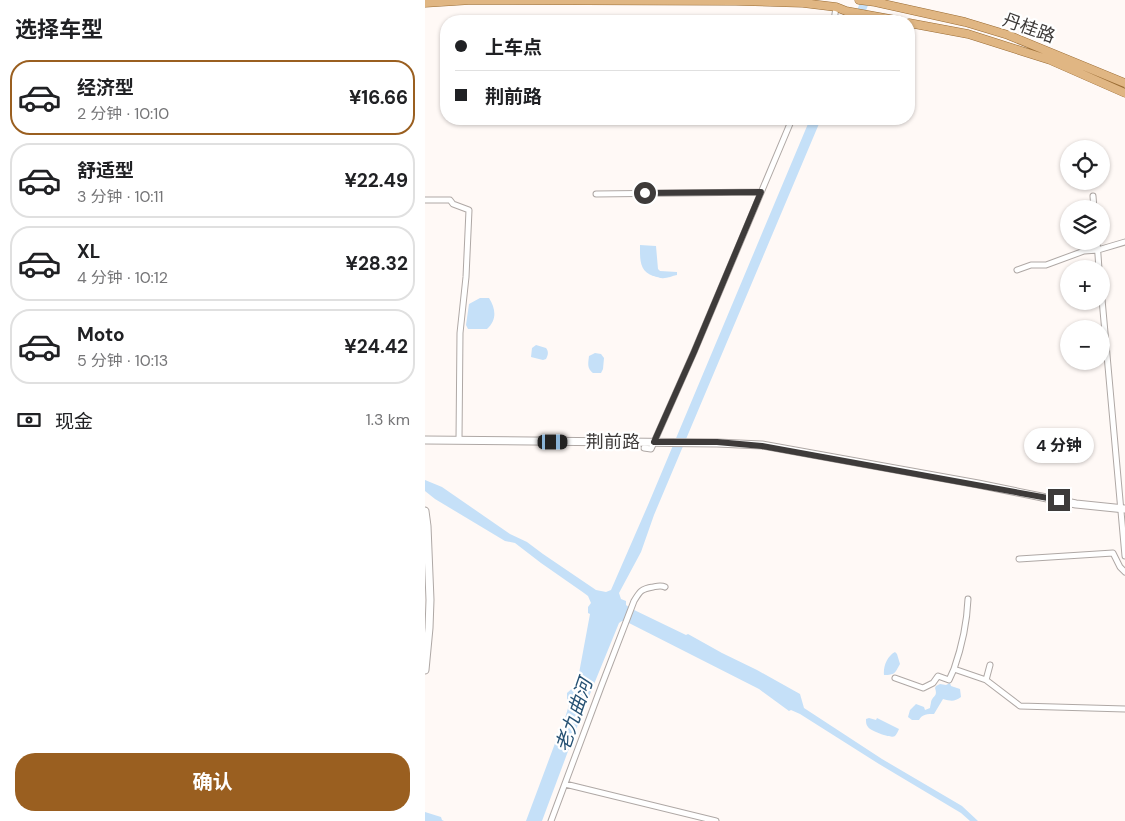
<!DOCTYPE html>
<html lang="zh">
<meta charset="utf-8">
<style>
:root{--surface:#fff;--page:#f6f6f6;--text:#202124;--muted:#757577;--line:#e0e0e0;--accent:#9a5f20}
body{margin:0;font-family:"DM Sans","Noto Sans SC",sans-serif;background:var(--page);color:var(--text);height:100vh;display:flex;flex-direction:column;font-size:19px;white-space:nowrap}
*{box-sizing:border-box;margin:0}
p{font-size:16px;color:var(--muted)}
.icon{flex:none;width:28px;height:28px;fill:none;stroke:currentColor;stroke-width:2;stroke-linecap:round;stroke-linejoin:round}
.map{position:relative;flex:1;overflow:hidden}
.drawer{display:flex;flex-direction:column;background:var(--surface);width:425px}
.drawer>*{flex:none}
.banner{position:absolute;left:15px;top:15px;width:475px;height:110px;border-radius:20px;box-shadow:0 1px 4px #0004;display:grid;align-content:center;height:110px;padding:0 15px;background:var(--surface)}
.buttons{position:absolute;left:635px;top:140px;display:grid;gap:10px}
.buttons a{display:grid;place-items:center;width:50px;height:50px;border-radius:50%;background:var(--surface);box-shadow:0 1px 4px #0004;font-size:25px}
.end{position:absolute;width:22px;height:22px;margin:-11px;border:6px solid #3e3b3a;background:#fff;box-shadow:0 0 0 2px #fff}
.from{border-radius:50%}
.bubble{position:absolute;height:35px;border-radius:18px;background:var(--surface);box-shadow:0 1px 4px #0004;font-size:16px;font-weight:700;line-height:35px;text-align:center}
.car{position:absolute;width:15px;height:30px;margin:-15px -8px;border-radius:6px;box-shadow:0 0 4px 1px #0007;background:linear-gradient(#222 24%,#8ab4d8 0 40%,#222 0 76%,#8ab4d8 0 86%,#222 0)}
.banner b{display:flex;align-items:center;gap:18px;height:48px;font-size:19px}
.banner b+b{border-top:1px solid var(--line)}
.banner i{width:12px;height:12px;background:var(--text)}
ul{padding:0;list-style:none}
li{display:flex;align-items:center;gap:15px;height:75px;margin:0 10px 8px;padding:0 5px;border:2px solid var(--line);border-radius:20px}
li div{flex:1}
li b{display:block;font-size:19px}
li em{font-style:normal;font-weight:700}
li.on{border-color:var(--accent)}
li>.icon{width:45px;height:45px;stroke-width:1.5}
h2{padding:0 15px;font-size:22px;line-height:60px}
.pay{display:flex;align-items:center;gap:12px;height:55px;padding:0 15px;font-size:19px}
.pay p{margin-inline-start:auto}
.action{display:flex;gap:10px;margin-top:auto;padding:10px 15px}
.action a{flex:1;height:58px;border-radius:20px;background:var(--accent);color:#fff;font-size:20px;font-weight:700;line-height:58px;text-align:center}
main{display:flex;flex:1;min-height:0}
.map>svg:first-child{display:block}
.water{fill:#c5e0f8}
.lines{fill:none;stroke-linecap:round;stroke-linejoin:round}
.street-casing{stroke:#afa8a5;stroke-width:7}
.secondary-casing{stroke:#afa8a5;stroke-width:9}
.primary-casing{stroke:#9a6c34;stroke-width:9}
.street{stroke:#fff;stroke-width:5}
.secondary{stroke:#fff;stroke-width:7}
.primary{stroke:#e0b683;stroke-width:8}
.route{stroke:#3e3b3a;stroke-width:6}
.labels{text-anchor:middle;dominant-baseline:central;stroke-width:4.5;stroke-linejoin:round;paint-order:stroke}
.street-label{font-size:18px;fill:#3e3b3a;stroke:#fff}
.water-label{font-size:19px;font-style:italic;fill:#265173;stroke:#fff}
</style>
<main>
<section class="drawer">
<h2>选择车型</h2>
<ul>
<li class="on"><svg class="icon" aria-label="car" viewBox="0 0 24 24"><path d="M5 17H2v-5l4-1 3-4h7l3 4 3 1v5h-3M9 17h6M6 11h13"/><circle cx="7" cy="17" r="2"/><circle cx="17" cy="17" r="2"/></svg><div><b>经济型</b><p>2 分钟 · 10:10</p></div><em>¥16.66</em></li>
<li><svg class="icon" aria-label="car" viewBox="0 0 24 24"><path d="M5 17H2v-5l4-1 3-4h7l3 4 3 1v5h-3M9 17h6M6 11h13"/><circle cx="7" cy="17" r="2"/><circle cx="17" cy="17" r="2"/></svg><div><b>舒适型</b><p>3 分钟 · 10:11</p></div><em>¥22.49</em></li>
<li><svg class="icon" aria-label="car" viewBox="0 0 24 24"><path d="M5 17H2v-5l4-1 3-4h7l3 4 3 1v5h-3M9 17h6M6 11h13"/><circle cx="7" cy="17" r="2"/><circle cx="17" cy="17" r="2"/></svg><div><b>XL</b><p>4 分钟 · 10:12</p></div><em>¥28.32</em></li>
<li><svg class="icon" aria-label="car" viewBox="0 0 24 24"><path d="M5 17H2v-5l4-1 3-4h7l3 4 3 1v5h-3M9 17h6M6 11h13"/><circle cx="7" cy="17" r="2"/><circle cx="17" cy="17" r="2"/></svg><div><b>Moto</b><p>5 分钟 · 10:13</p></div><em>¥24.42</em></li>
</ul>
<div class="pay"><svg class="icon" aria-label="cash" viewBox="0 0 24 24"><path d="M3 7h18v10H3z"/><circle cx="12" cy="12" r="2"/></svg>现金<p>1.3 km</p></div>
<div class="action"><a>确认</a></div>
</section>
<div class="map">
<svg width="700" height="821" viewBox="0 0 700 821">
<rect width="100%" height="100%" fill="#fff9f6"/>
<path class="water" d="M 436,0 L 445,0 L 437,21 L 424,21 L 424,18 L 427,14 L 431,13 Z
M 385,119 L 396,119 L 229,515 L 216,552 L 194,593 L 196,599 L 201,601 L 201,605 L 205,608 L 261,635 L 263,634 L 297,653 L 332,670 L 375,694 L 379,708 L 457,759 L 537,806 L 553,821 L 545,821 L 536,813 L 454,764 L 375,714 L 366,710 L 364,711 L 334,689 L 200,621 L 197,621 L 194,623 L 158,711 L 117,821 L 101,821 L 132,738 L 139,724 L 140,718 L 144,705 L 142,698 L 142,693 L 152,684 L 165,614 L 163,613 L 163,607 L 166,603 L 163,596 L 159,593 L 116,563 L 90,543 L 80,541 L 10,499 L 0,491 L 0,480 L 17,487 L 85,534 L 102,542 L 118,554 L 171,590 L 181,592 L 186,590 L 223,505 Z
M 215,245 L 231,246 L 233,269 L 235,271 L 252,272 L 252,275 C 247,276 241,279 236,278 C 235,278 229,276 228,276 C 214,271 215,259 215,245 Z
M 55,298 L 64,298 C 71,309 72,320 62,329 L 43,329 L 41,325 L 44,304 Z
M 111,345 L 121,348 C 124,352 123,355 121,359 L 118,360 L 106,357 L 107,348 Z
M 170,353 L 176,354 L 179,358 L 178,369 L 176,373 L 168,373 C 162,368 163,364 164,356 Z
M 470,652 L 472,654 L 475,664 C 470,673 470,675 459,675 C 458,667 462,656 470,652 Z
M 525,683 L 526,686 L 535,689 L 536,697 C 529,702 526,701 518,699 L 509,714 C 503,714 497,714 494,720 L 487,720 L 483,717 L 485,710 L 491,704 L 499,707 L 500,710 L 505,708 C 505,706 506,704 506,702 C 508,695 513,697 510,688 L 511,686 L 515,684 L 521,685 Z
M 444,718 L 451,720 L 452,718 L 474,729 C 473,731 472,734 470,736 C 466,739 446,731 443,727 C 441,725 441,722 441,719 Z
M 0,812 L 16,817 L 17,820 L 19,821 L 0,821 Z"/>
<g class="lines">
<g class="street-casing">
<path id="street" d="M 409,21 L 411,7
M 171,194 L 336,192
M 668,196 L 669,209
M 0,200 L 25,200 L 28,204 L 44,210 L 41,277 L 35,333 L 34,439
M 672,241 L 674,269
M 592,270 L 606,265 L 621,265 L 659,251 L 673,250 L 700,242
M 676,288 L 700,556
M 219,448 L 226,449 L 269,352 L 367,119
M 594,559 L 688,553 L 695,567 L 700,572
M 529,669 C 537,646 542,623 543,599
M 470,678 L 498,688 L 508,683 L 513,676 L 524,680 L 529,669 L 561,680 L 595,706 L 700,709
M 561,680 L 565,665
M 140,784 L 291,821
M 126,821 L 176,687 L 209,601 C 215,591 216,589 228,587 C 233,586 236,585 240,587"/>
</g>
<g class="secondary-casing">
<path id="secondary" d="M 0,440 L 292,443 L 337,445 L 553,484 L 651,504 L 700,509
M 0,511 L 2,526 L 5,600 L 4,628 L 0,670"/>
</g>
<g class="primary-casing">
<path id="primary" d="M 434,0 L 450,2 L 540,22 L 583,35 L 700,83
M 0,3 L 47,0 L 311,1 L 378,3 L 411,7 L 421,11 L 476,21
M 484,23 L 543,34 L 625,60 L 700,93"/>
</g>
<use href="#street" class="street"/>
<use href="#secondary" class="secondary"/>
<use href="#primary" class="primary"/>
</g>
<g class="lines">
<path class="route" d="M 220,193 L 336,192 L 269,352 L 229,442 L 292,442 L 337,446 L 634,500"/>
</g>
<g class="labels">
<g class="street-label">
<text transform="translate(604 28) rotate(20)">丹桂路</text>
<text x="188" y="442">荆前路</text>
</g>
<g class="water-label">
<text transform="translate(149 715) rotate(-71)">老九曲河</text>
</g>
</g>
</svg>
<div class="buttons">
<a><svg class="icon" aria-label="locate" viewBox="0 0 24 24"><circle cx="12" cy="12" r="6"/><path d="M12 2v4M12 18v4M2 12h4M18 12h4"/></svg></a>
<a><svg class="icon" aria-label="layers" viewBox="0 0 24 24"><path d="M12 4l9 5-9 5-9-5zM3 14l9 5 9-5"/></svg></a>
<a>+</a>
<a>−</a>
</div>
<i class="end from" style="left:220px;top:193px"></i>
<i class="end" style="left:634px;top:500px"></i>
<div class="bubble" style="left:599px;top:428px;width:70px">4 分钟</div>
<i class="car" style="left:128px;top:442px;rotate:90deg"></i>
<div class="banner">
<b><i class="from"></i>上车点</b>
<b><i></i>荆前路</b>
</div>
</div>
</main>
